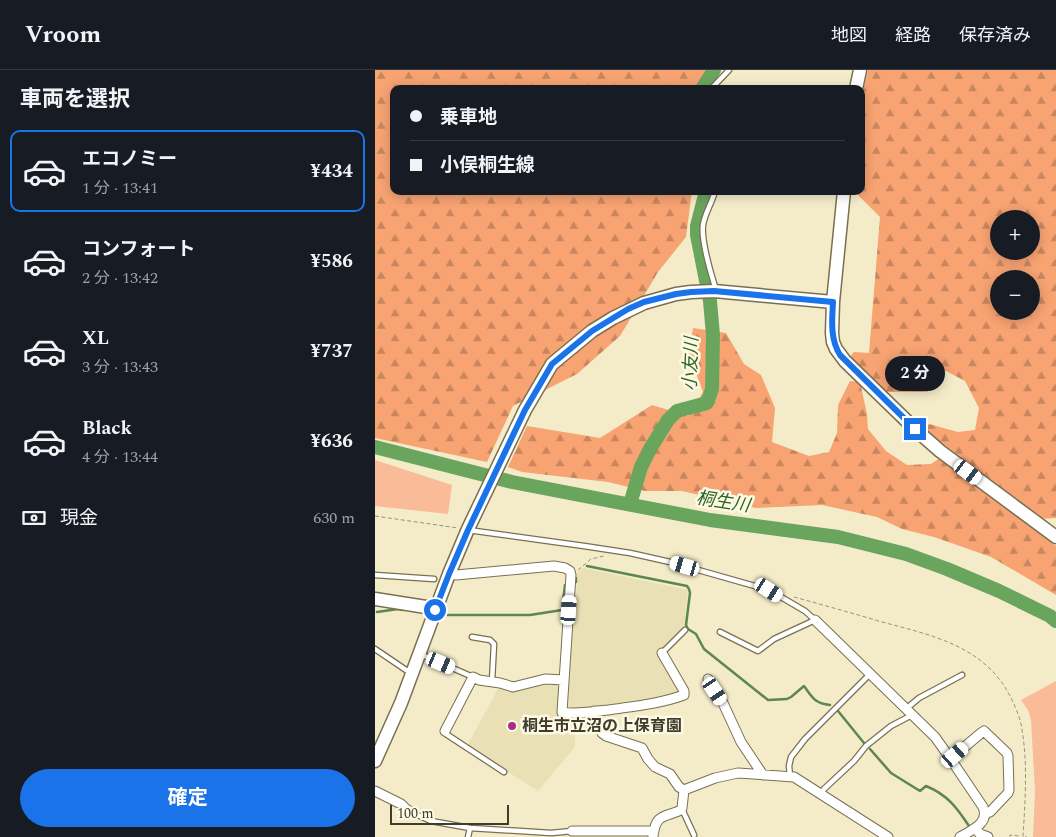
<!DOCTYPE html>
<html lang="ja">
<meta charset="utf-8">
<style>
:root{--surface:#171b24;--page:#242831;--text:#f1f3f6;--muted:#9ea1a6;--line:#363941;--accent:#1a73e8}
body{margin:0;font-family:Spectral,"Noto Sans JP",serif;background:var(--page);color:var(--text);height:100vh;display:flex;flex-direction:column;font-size:19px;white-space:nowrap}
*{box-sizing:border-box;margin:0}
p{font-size:16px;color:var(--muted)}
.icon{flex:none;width:28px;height:28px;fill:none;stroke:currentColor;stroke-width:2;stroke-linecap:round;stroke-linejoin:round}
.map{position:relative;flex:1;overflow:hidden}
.sheet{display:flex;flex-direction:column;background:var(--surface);width:375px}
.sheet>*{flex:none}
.top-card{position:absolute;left:15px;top:15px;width:475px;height:110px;border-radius:10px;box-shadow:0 2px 12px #0003;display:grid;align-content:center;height:110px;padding:0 20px;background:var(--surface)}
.fabs{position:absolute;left:615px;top:140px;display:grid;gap:10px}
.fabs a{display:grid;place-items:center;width:50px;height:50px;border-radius:50%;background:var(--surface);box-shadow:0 2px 12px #0003;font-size:25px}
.scale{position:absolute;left:15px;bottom:12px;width:119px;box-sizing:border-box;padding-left:5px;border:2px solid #3f3c2e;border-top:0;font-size:14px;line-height:18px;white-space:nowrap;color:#3f3c2e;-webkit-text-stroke:4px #fef9e4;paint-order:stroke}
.end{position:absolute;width:22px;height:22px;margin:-11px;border:6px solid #1a73e8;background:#fff;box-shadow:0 0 0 2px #fff}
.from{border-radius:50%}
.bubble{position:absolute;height:35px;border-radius:18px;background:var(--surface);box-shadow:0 2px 12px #0003;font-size:16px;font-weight:700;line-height:35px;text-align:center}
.car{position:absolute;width:15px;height:30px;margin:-15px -8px;border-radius:6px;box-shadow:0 0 4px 1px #0007;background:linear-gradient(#fff 24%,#345 0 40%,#fff 0 76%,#345 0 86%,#fff 0)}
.top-card b{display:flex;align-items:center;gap:18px;height:48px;font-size:19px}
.top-card b+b{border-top:1px solid var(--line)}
.top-card i{width:12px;height:12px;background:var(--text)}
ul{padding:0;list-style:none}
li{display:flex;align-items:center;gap:15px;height:82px;margin:0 10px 8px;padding:0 10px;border:2px solid transparent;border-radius:10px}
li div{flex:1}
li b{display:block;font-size:19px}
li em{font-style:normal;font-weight:700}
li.active{border-color:var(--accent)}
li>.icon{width:45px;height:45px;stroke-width:1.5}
h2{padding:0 20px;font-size:22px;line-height:60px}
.pay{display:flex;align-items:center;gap:12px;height:55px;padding:0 20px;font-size:19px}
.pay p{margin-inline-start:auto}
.cta{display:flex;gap:10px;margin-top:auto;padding:10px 20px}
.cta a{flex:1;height:58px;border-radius:30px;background:var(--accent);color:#fff;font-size:20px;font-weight:700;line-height:58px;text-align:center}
header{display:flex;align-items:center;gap:30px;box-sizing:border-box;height:70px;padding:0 25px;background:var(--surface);border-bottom:1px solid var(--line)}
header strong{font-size:24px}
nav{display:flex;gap:28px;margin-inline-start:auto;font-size:18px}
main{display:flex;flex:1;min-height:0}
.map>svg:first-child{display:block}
.built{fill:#eae0b5}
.green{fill:#fabb98}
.forest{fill:url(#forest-firs);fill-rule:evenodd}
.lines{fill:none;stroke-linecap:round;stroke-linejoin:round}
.stream{stroke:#5d8650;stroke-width:2.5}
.river{stroke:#6aa55e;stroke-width:14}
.lane-casing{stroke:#787051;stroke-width:7}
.street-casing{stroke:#787051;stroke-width:11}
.secondary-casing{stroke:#787051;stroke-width:15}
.path{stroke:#979279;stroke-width:1;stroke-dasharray:4 2.5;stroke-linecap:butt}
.lane{stroke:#fff;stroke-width:4.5}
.street{stroke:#fff;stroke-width:9}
.secondary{stroke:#fff;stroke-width:12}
.route{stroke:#1a73e8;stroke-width:6}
.poi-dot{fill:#a72d82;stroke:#fef9e4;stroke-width:2}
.labels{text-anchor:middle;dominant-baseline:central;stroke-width:5;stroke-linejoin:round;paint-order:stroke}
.poi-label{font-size:16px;font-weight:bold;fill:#3f3c2e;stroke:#fef9e4;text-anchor:start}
.water-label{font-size:18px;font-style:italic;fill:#2b651f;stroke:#fef9e4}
</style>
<header>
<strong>Vroom</strong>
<nav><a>地図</a><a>経路</a><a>保存済み</a></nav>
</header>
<main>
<section class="sheet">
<h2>車両を選択</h2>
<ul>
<li class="active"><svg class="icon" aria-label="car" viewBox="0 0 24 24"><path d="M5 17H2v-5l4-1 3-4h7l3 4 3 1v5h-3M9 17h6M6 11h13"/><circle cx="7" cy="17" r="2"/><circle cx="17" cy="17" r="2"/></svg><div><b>エコノミー</b><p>1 分 · 13:41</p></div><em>¥434</em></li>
<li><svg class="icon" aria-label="car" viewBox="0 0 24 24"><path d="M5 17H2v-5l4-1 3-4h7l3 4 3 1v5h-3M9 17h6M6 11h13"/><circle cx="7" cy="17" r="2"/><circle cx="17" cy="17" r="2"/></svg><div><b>コンフォート</b><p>2 分 · 13:42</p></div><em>¥586</em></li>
<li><svg class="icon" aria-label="car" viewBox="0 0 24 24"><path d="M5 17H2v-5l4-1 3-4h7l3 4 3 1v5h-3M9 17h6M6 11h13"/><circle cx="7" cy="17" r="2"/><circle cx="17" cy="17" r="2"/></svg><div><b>XL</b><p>3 分 · 13:43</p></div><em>¥737</em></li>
<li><svg class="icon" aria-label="car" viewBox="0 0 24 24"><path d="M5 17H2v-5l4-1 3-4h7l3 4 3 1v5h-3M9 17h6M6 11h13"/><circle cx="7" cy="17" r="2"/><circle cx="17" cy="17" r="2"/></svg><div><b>Black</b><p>4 分 · 13:44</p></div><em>¥636</em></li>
</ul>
<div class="pay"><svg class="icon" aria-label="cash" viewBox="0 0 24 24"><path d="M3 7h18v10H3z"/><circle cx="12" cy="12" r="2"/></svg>現金<p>630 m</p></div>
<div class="cta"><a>確定</a></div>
</section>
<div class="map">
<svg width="681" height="767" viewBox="0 0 681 767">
<defs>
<pattern id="forest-firs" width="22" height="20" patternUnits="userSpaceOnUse" patternTransform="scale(1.25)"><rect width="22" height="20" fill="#f7a372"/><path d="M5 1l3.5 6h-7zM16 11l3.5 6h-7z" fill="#c9865e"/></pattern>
</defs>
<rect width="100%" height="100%" fill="#f4ecc9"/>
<path class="built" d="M 208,498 L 313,520 L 309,558 L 285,582 L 307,621 L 305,624 L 220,639 L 194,639 L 193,637 L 197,560 L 202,513 L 202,503 Z
M 172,611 L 185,612 L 182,644 L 200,645 L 200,677 L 163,721 L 92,676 L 124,617 Z"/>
<path class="green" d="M 0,390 L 77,415 L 73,444 L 0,436 Z
M 681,611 L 681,767 L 658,767 L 660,721 L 656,650 L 653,640 L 646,630 Z"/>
<path class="forest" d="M 0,0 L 334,0 L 322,19 L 19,19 L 19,121 L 317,121 L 311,167 L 283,202 L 245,266 L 202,304 L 138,336 L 112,392 L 0,368 Z
M 493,0 L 681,0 L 681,448 L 665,449 L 548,358 L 554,354 L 583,362 L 600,360 L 604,338 L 590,311 L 571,301 L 549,301 L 542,308 L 553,322 L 511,322 L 474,288 L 479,282 L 494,283 L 505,147 L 479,121 L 486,121 L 486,31 ZM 624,149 L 656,149 L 656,181 L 624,181 ZM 624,209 L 656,209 L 656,241 L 624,241 Z
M 318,258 L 351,263 L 369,294 L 386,305 L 400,338 L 397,372 L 434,386 L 454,382 L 462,363 L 463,335 L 475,311 L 485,312 L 492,344 L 493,359 L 511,381 L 532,395 L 556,394 L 565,388 L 681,476 L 681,525 L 616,487 L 559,467 L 527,459 L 502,447 L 447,435 L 381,438 L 307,421 L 270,421 L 233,412 L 147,402 L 133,397 L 152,356 L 225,368 L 277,335 L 313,346 L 328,322 L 314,284 Z"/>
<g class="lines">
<path class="stream" d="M 212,496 L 312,516 L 314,519 L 315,523 L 311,555 L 313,559 L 321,564 L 329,579 L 393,630 L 412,629 L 416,627 L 429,616 C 438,628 439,633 455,635
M 201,512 L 201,508
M 2,542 L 23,539 L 28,540
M 64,545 L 155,545 L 187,540 L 190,515
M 463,641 L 489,673
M 495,679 L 516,703 L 545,721 L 551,716 C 573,725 582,738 594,756"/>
<path class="river" d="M 327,19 L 339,0
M 0,377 L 137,412 L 335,450 L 463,467 L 531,484 L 572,499 L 624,521 L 675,546 L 681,551
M 255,434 L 266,397 L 275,379 L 293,350 L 302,341 L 332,333 L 337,319 L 338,265 L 335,231 L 322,165 L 322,156 L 331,121"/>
<g class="lane-casing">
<path id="lane" d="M 336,19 L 354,0
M 340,121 C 337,133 330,143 328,155 C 326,170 336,204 341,220
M 93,460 L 209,476 L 255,483 L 295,492 L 394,520 L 430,541 L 440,550 L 399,569 L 383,581 L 345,562
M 0,505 L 59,509
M 97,567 L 115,570 L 119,574 L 117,611
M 0,579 L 31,600 L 37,602
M 287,583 L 310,560
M 45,584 L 98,607
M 531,639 L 544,628 L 587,605
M 70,661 L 71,664 L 129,702
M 415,706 L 414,696 L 416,687 L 430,669 L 495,604
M 446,724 L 449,719 L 479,691 L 491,676 L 516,656 L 537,645
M 307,739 L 319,765
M 38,743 L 56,751 L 95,758 L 176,763 L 197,761
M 93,767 L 95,758"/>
</g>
<g class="street-casing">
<path id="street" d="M 74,504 L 81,505 L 179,496 L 190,498 L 195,501 L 196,505 L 187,642 C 202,645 219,641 233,640 C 260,636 284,634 309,625 L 309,621 L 287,583
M 440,550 L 560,667 L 575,688 L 608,737 C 615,753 597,760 585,767
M 333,609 L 348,633 L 366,672 L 388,705
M 219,641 L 223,655 L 227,663 L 231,666 L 267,678 L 273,689 L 280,697 L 295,704 L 304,717 L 309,720
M 70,661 L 98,607 L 104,610 L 125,613 L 138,617 L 170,609 L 189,610
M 575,688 L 580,685 L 606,663 L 609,661 L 632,683 L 633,686 L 634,720 L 633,723 L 615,742 L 610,743
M 309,720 L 340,708 L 363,703 L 419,707 L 513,767
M 0,721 L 26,734 L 31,739 L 38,743
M 600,758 L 605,764 L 613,767
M 197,761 L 279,761
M 278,766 C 281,743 289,748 306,740 L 307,738 L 309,720"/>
</g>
<g class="secondary-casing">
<path id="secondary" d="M 481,19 L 485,0
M 469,121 L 458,232 L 457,263 L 458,272 L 461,279 L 470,291 L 540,359 L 565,381 L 681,467
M 0,529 L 51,537 L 60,540
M 0,691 L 26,633 L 74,504 L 93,459 L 150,340 L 177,294 L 217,261 L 238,248 L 269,233 L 301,224 L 316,222 L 339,221 L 458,232"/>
</g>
<path class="path" d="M 0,446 L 83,458
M 203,500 L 216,489 L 229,486
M 419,527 C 448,535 477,543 507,552 C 560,566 613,577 638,632 C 642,641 646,650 647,660 C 653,695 650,732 648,767
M 635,767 L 635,765 L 644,766
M 650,767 L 652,767"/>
<use href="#lane" class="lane"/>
<use href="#street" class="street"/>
<use href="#secondary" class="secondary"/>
</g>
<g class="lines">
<path class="route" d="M 60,540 L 74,504 L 93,460 L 150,340 L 177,294 L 217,261 L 253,239 L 269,232 L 301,224 L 316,222 L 339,221 L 458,232 C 457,250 455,269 465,285 L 540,359"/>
</g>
<circle class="poi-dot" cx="137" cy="656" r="5"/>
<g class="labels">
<g class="poi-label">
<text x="147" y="656">桐生市立沼の上保育園</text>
</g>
<g class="water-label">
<text transform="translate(316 294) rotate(-88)">小友川</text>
<text transform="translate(348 432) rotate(9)">桐生川</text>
</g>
</g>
</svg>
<div class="fabs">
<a>+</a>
<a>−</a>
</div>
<div class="scale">100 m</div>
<i class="end from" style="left:60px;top:540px"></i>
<i class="end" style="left:540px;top:359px"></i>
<div class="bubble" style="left:510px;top:286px;width:60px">2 分</div>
<i class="car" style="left:593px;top:402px;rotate:127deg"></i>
<i class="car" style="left:310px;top:496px;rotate:286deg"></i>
<i class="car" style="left:394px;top:520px;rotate:123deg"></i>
<i class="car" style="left:194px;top:540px;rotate:4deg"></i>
<i class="car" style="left:66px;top:593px;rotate:113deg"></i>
<i class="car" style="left:340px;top:621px;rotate:146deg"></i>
<i class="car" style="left:580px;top:685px;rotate:49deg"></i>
<div class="top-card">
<b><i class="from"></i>乗車地</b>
<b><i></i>小俣桐生線</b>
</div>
</div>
</main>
